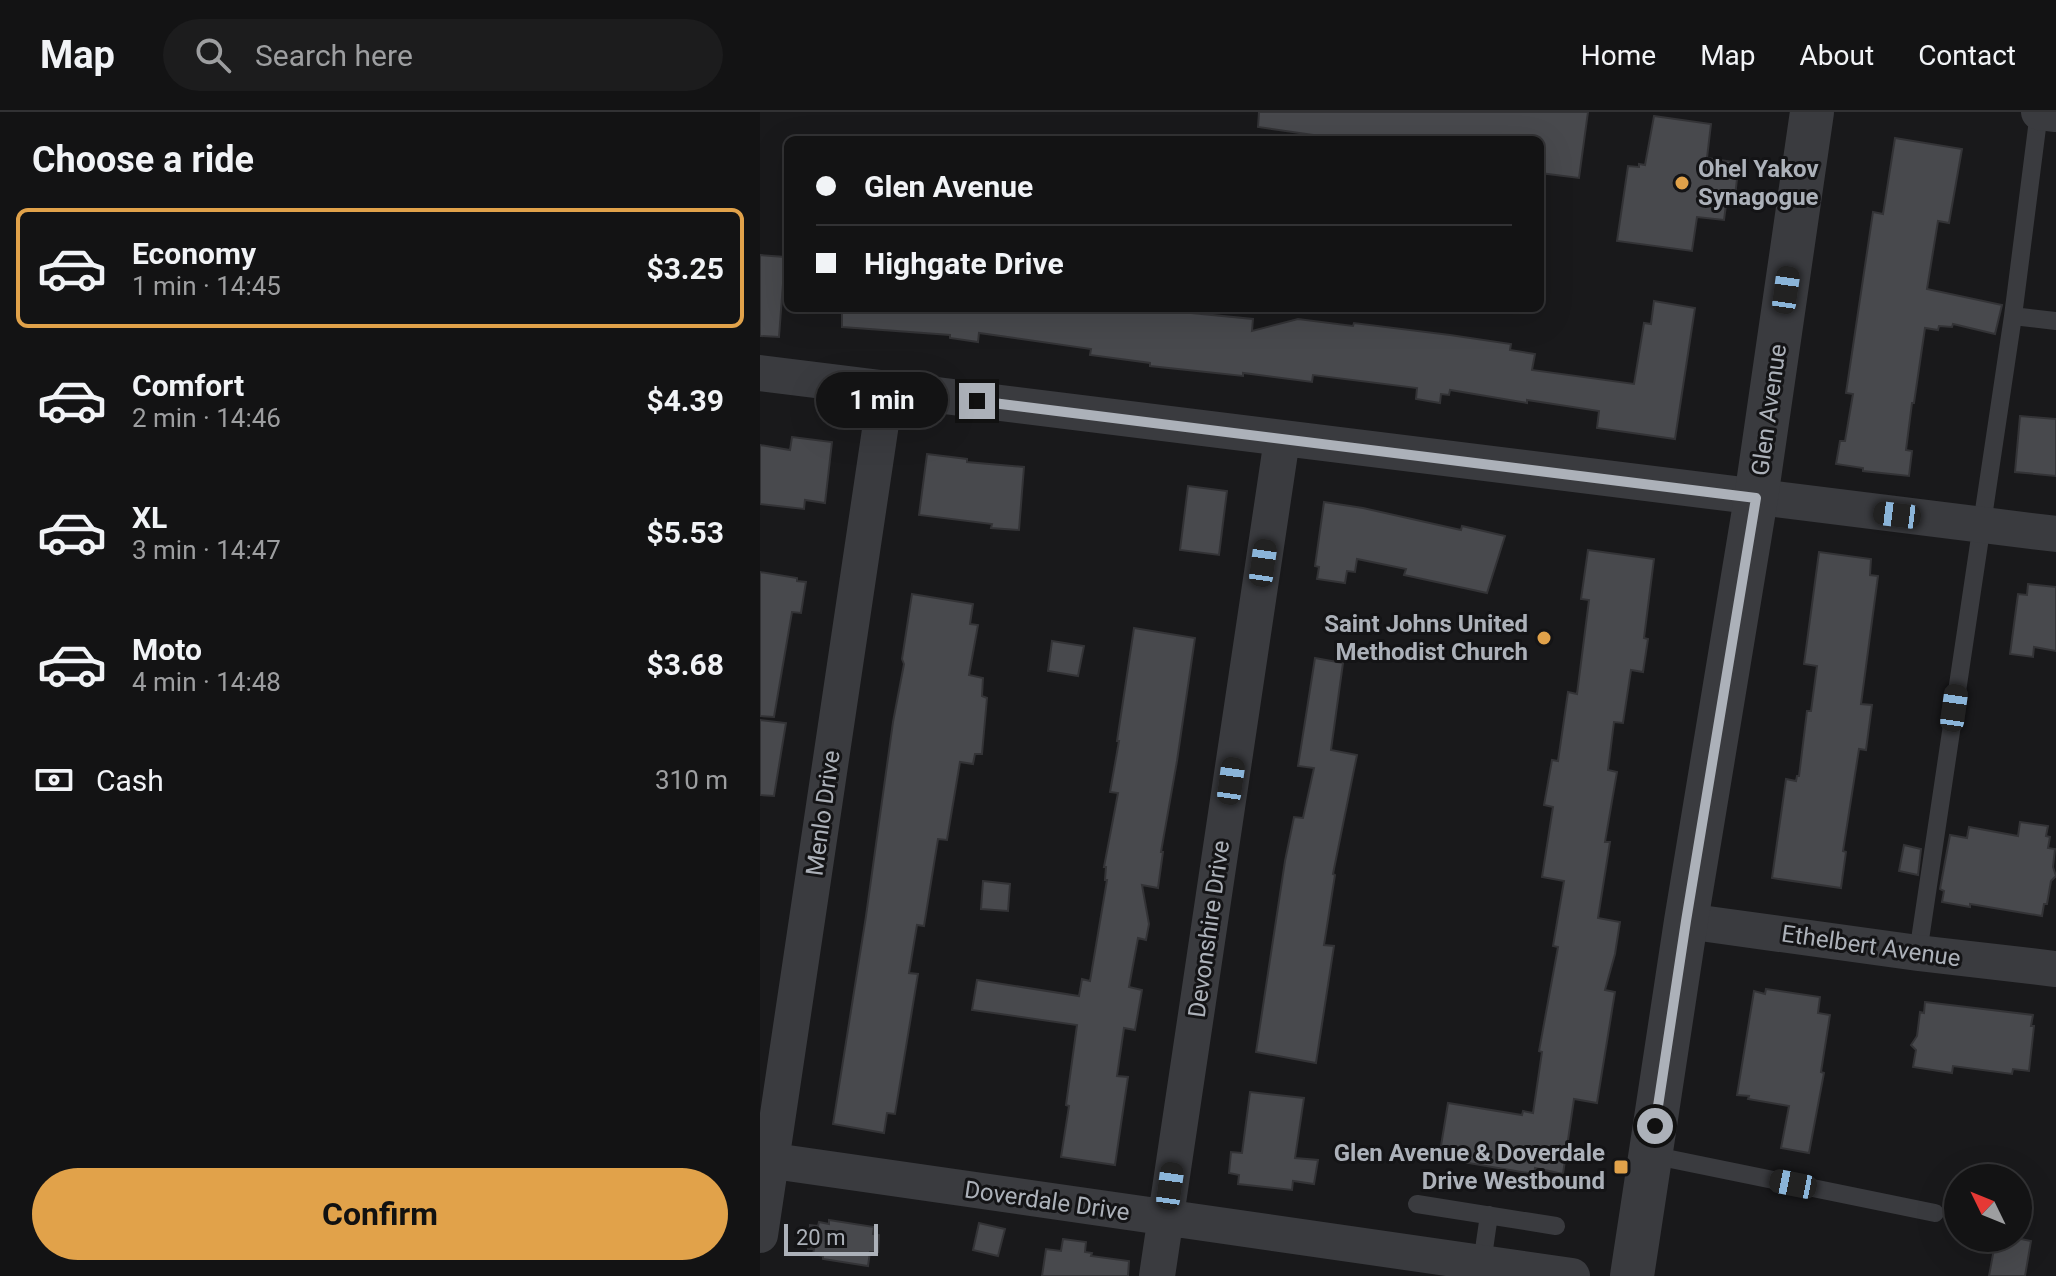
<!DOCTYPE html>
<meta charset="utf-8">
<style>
:root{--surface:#131314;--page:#1c1c1d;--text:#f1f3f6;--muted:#9d9ea0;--line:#323234;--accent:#e1a24a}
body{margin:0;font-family:Roboto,sans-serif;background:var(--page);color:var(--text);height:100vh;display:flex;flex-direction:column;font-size:30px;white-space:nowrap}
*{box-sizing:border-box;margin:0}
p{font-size:26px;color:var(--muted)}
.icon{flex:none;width:44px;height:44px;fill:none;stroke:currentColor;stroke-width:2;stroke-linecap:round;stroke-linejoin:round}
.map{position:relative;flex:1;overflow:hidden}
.sheet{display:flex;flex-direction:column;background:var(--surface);width:760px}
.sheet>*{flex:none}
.banner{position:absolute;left:24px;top:24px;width:760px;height:176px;border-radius:12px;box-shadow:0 8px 32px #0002,0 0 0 2px var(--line);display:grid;align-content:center;height:176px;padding:0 32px;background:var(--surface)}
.needle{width:52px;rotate:313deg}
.buttons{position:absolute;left:1184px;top:1052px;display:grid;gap:16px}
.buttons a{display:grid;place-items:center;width:88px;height:88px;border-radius:50%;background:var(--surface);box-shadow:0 8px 32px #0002,0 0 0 2px var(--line);font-size:40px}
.scale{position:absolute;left:24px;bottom:20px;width:94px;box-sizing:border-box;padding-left:8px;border:4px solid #acb1b9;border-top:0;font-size:22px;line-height:28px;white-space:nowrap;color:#acb1b9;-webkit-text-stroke:6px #141416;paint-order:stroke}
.end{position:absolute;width:36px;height:36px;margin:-18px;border:10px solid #acb1b9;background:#111;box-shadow:0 0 0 4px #111}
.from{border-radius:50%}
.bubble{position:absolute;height:56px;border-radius:28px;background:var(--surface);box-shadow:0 8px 32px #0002,0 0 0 2px var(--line);font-size:26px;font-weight:700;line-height:56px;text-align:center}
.car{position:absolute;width:24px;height:48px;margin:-24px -12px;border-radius:10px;box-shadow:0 0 6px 2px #0007;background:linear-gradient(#222 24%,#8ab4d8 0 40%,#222 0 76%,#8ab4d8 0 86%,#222 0)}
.banner b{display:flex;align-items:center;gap:28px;height:76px;font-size:30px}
.banner b+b{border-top:2px solid var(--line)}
.banner i{width:20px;height:20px;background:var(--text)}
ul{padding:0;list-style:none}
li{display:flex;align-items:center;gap:24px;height:120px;margin:0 16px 12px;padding:0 16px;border:4px solid transparent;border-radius:12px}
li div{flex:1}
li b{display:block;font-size:30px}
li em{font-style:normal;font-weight:700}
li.selected{border-color:var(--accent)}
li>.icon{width:72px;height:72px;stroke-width:1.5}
h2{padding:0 32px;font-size:36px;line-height:96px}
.pay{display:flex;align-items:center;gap:20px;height:88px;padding:0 32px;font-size:30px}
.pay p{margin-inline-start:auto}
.primary-button{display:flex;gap:16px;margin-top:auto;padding:16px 32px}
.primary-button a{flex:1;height:92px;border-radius:48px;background:var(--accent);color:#111;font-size:32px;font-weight:700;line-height:92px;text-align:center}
header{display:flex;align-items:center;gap:48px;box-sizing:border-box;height:112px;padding:0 40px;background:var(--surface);border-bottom:2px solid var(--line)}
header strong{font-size:38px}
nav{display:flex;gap:44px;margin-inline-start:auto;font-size:28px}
.search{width:560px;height:72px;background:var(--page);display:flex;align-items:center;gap:20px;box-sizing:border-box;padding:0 28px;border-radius:44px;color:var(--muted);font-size:30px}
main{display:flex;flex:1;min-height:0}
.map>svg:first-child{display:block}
.building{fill:#48494d;stroke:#333336;stroke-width:2}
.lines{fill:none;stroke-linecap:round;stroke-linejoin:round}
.service{stroke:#3a3b3f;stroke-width:18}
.minor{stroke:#3a3b3f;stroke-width:36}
.tertiary{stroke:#3a3b3f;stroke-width:44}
.route{stroke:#acb1b9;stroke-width:10}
.poi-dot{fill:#e1a24a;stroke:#141416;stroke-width:3}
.labels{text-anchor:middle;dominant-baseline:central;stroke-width:6;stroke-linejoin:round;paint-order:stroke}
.poi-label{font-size:24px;font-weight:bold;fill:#acb1b9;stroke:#141416;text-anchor:end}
.street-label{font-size:24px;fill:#acb1b9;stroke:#141416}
</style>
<header>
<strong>Map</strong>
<div class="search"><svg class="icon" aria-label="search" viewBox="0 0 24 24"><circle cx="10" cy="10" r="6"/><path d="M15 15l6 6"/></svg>Search here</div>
<nav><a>Home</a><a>Map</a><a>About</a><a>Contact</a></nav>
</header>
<main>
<section class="sheet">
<h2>Choose a ride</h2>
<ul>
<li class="selected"><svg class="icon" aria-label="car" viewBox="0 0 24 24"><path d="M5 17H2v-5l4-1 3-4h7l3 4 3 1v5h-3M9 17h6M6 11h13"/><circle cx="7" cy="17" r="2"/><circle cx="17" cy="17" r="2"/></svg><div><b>Economy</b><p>1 min · 14:45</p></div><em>$3.25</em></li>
<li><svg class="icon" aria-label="car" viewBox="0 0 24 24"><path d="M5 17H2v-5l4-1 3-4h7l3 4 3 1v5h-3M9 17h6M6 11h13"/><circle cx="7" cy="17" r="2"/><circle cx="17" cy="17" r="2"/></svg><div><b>Comfort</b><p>2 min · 14:46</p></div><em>$4.39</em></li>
<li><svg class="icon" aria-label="car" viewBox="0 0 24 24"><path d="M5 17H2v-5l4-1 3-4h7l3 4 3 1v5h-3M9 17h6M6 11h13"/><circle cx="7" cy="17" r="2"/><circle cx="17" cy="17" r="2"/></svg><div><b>XL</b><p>3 min · 14:47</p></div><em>$5.53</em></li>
<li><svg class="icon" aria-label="car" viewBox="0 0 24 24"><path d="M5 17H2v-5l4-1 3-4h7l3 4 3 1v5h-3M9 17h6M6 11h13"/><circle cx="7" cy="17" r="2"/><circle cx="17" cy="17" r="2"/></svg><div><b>Moto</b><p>4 min · 14:48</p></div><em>$3.68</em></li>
</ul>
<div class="pay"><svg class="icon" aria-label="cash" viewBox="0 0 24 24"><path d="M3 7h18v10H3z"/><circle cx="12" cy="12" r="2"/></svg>Cash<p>310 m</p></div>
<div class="primary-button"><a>Confirm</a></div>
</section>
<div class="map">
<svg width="1296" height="1164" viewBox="0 0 1296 1164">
<rect width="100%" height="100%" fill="#19191b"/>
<path class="building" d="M 499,0 L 828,0 L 819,66 L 780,61 L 780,28 L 588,28 L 498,15 Z
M 894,4 L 951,12 L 947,46 L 974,50 L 971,66 L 977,67 L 974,93 L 966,93 L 964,108 L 937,105 L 932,139 L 857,129 L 868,54 L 879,55 L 879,52 L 885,53 Z
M 1135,26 L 1202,37 L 1189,111 L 1178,109 L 1167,177 L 1242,193 L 1235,222 L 1193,212 L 1192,215 L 1179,214 L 1178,218 L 1165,216 L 1154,291 L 1152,291 L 1146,338 L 1152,339 L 1149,364 L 1103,359 L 1103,356 L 1076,352 L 1080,329 L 1085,329 L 1093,282 L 1086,281 L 1113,100 L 1123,102 Z
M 0,143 L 25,145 L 19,225 L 0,224 Z
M 894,189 L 935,196 L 915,327 L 837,316 L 839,299 L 767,288 L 767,291 L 690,278 L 689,283 L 681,282 L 680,291 L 656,287 L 657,276 L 553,263 L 552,270 L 483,261 L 483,264 L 390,254 L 390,251 L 330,243 L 331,237 L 219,221 L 218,230 L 190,226 L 190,223 L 82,215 L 82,196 L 423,196 L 422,200 L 493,207 L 492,219 L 538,207 L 593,214 L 594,211 L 690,223 L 751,232 L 750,238 L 775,242 L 772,258 L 874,272 L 884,211 L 891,212 Z
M 1260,304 L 1296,307 L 1296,364 L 1255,360 Z
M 32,325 L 72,330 L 65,391 L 45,388 L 44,397 L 0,392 L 0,333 L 30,338 Z
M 167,342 L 207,347 L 207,350 L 264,355 L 259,418 L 231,416 L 232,412 L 159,403 Z
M 428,374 L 467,379 L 459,443 L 420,438 Z
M 564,390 L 603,396 L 701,418 L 702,414 L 745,424 L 727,481 L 644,463 L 646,457 L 597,447 L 595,460 L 587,459 L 585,471 L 557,467 L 559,455 L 555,454 Z
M 828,438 L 894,447 L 884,526 L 888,527 L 883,560 L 871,558 L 863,611 L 854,610 L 848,658 L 857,660 L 845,730 L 850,730 L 838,806 L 860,810 L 855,842 L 845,878 L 855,880 L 837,991 L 814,987 L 803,1062 L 775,1056 L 774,1062 L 679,1046 L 688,991 L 762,1003 L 763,999 L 773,1001 L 782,940 L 779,939 L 798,835 L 793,834 L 804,769 L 782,765 L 793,695 L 784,693 L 792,648 L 798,649 L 808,580 L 817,582 L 829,488 L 821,487 Z
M 1059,440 L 1111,447 L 1110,463 L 1118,464 L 1101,592 L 1112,593 L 1106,638 L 1099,637 L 1083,739 L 1086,740 L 1081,776 L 1012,766 L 1026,667 L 1036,669 L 1037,664 L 1039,664 L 1047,599 L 1051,599 L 1057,554 L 1044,552 Z
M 0,460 L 37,466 L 37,469 L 46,470 L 41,501 L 32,500 L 14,605 L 0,604 Z
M 1268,472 L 1296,475 L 1296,539 L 1274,535 L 1273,545 L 1250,542 L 1258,482 L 1267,483 Z
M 152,482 L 213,492 L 210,512 L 218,513 L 209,563 L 223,566 L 222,584 L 227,586 L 222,642 L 215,642 L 213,652 L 200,650 L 187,728 L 178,727 L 164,814 L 157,813 L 149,861 L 158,862 L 135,1002 L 127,1001 L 124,1021 L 73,1012 L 106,804 L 133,610 L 144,552 L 142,547 Z
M 374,516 L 435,526 L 417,649 L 401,740 L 403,740 L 398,776 L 382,773 L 389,812 L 386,828 L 378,826 L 369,875 L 382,878 L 375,918 L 364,916 L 357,964 L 368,965 L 355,1053 L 301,1045 L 309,994 L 306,993 L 317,913 L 212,898 L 217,868 L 319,884 L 322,867 L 330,869 L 347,768 L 345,768 L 346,755 L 344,755 L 358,681 L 350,680 L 359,629 L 357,629 Z
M 292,529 L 324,534 L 318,564 L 288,559 Z
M 555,546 L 583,551 L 571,638 L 597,643 L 573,762 L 575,763 L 564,833 L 574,834 L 556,951 L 496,940 L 525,749 L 534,705 L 543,706 L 554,656 L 538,654 Z
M 0,608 L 26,611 L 14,684 L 0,683 Z
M 1260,710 L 1288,714 L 1286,724 L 1290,725 L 1288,736 L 1295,737 L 1293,755 L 1296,764 L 1291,769 L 1287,792 L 1284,792 L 1282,804 L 1210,792 L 1210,795 L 1182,790 L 1184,779 L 1180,777 L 1190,723 L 1207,726 L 1209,715 L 1258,724 Z
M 1144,733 L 1161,737 L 1158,763 L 1139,759 Z
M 223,769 L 250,772 L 248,799 L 221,797 Z
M 1006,877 L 1060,885 L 1058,901 L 1070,903 L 1061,960 L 1064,961 L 1049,1041 L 1021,1036 L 1029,994 L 988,987 L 989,984 L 977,983 L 994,879 L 1005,882 Z
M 1165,890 L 1273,903 L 1271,914 L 1274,914 L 1269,959 L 1253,957 L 1252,962 L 1193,954 L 1192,961 L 1153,955 L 1156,938 L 1151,933 L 1157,924 L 1160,900 L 1164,901 Z
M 490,980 L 544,986 L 535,1046 L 558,1048 L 554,1072 L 533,1069 L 532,1078 L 478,1072 L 479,1063 L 469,1061 L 471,1040 L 482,1041 Z
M 69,1108 L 114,1115 L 113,1122 L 119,1123 L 118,1140 L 110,1140 L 108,1154 L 63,1147 L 63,1144 L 53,1142 L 54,1137 L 48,1137 L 50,1113 L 58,1114 L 59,1110 L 69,1112 Z
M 219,1111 L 245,1117 L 238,1144 L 213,1138 Z
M 1236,1126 L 1256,1126 L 1271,1129 L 1265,1164 L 1229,1164 Z
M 303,1127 L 326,1130 L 325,1140 L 332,1141 L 331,1144 L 369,1149 L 368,1164 L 282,1164 L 286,1137 L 301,1139 Z"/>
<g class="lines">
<path class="service" d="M 1253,204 L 1296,209
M 1158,841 L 1253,204 L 1279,0
M 891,1043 L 1175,1101
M 657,1092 L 796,1114
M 722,1151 L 729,1103"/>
<path class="minor" d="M 1279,0 L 1296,2
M 0,261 L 1296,422
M 926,809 L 1158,841 L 1296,857
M 0,1047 L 812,1164
M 0,1123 L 126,278
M 397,1164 L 522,327"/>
<path class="tertiary" d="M 872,1164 L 926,809 L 996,386 L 1052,0"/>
</g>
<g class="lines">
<path class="route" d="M 217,289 L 996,386 L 926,809 L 895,1014"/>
</g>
<g class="poi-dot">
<circle cx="922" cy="71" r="8"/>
<circle cx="784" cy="526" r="8"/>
<rect x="853" y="1047" width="16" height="16" rx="4"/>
</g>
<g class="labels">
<g class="poi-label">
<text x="938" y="57" text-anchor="start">Ohel Yakov<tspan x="938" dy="28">Synagogue</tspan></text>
<text x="768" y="512">Saint Johns United<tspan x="768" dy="28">Methodist Church</tspan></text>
<text x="845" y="1041">Glen Avenue &amp; Doverdale<tspan x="845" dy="28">Drive Westbound</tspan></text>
</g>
<g class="street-label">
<text transform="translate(1009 298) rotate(-82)">Glen Avenue</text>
<text transform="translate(63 701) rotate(-82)">Menlo Drive</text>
<text transform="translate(449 817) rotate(-82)">Devonshire Drive</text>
<text transform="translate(1111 834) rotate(8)">Ethelbert Avenue</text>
<text transform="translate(287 1089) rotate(8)">Doverdale Drive</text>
</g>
</g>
</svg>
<div class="buttons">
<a><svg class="needle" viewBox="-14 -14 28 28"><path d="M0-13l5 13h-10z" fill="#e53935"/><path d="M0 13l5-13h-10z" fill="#9d9ea0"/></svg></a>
</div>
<div class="scale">20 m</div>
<i class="end from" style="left:895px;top:1014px"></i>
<i class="end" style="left:217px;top:289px"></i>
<div class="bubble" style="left:56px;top:260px;width:132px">1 min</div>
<i class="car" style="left:1026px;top:178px;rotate:8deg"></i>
<i class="car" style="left:1137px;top:403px;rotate:277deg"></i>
<i class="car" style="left:503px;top:451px;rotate:8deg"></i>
<i class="car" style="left:1194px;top:596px;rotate:8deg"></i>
<i class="car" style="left:471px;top:669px;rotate:8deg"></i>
<i class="car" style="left:1033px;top:1072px;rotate:281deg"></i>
<i class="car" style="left:410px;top:1074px;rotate:8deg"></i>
<div class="banner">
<b><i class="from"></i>Glen Avenue</b>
<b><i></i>Highgate Drive</b>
</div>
</div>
</main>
